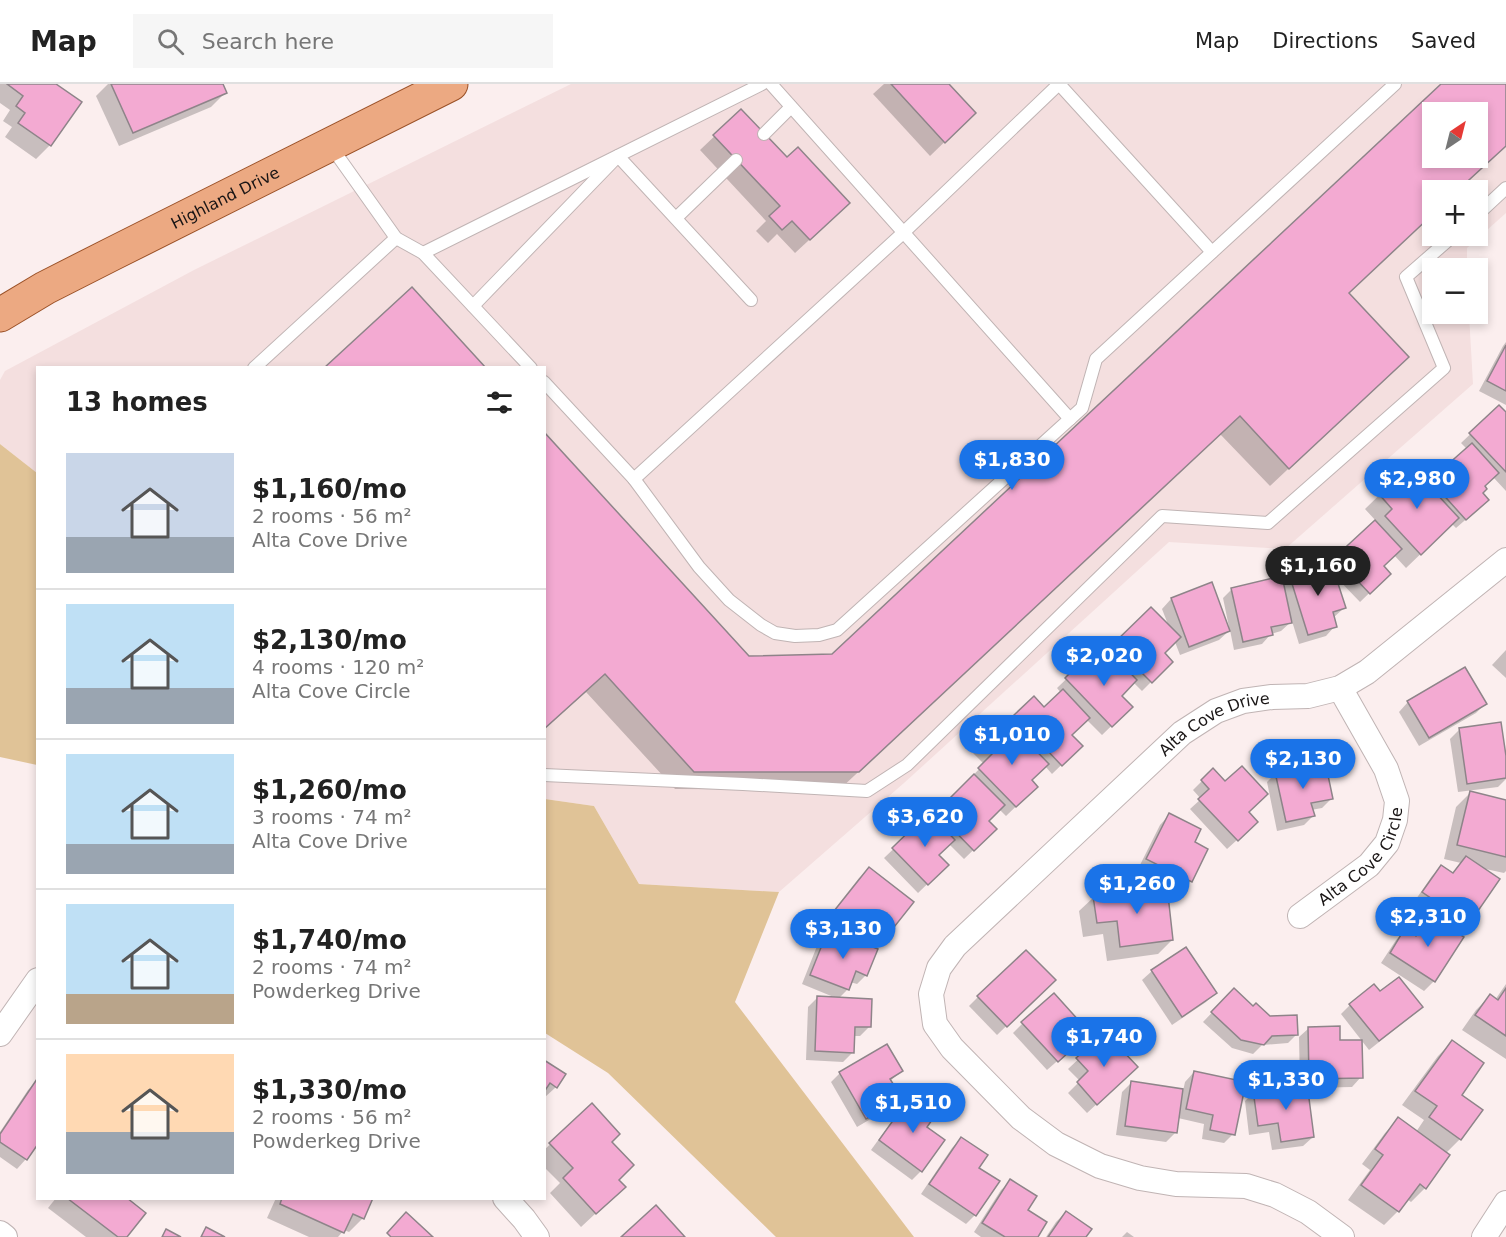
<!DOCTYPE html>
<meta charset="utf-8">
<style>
body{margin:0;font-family:"DejaVu Sans",sans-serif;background:#f6f6f6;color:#222;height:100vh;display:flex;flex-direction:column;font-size:22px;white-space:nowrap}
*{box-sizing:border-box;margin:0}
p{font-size:20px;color:#767676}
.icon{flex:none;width:33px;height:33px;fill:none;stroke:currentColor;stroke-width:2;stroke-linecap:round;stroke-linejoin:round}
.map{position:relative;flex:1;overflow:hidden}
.side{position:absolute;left:36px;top:282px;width:510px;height:834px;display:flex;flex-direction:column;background:#fff;border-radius:0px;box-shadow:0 3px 9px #0003}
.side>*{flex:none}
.needle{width:39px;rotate:35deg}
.buttons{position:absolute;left:1422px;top:18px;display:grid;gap:12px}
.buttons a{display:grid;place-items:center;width:66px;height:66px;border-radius:0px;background:#fff;box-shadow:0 3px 9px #0003;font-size:30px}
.price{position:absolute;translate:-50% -51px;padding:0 14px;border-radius:21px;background:#1a73e8;color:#fff;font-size:20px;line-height:39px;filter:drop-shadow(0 2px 3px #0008)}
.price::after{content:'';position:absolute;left:50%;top:36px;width:18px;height:14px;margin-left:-9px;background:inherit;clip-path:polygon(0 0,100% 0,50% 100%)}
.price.on{background:#222;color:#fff}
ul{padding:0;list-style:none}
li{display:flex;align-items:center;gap:18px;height:150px;padding:0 30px}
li+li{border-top:2px solid #e0e0e0}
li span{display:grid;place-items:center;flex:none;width:168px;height:120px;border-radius:0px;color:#555}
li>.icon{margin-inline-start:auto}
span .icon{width:72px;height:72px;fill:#fffc;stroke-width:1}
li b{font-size:26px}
h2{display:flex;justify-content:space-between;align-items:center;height:72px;padding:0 30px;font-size:26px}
header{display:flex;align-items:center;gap:36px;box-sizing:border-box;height:84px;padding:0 30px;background:#fff;border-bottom:2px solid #e0e0e0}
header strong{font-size:28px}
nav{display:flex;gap:33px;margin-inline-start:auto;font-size:21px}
.search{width:420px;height:54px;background:#f6f6f6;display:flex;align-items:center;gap:15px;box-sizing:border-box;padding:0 21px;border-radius:0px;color:#767676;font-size:22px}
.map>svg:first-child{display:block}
</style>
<header>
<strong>Map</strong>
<div class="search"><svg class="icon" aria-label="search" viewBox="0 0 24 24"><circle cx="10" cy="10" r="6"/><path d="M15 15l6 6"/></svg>Search here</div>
<nav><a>Map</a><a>Directions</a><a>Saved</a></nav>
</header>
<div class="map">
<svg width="1506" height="1153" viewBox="0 0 1506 1153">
<rect width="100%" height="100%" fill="#fbeeee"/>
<path fill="#f4dfdf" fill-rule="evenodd" d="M571 0H1506V129L1467 164V184H1432V230H1469L1473 300 1285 465 1169 458 904 699 779 808 639 800 594 722 545 715 544 284H38L37 389 0 360V296L5 287 194 186ZM1432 28H1478V74H1432ZM1432 106H1478V152H1432Z"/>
<g fill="#e0c397">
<path d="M0 360 37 389V681L0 673Z"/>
<path d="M545 715 594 722 639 800 779 808 735 918 914 1153H776L608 989 545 949Z"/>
</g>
<g fill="#0003" fill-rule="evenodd">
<path d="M0 0H54L50 61 36 75 5 53 12 43 3 37 10 26 0 19Z"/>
<path d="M108 0H222L225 9 211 23 119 62 96 12Z"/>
<path d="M884 0H947L960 43 930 72 873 10Z"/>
<path d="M1443 0H1506V61L1458 106H1432V130L1348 209 1388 291 1270 402 1220 350 839 706 675 705 586 608 544 645V350L749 574 832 572ZM1432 28H1478V74H1432Z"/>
<path d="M741 27 834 133 795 169 777 150 768 159 756 147 766 137 700 66Z"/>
<path d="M1506 258V321L1479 307 1503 262Z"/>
<path d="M1499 323 1506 331V407L1493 393 1483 403 1478 425 1456 444 1452 440 1406 484 1394 471 1382 482 1389 490 1360 518 1333 490 1344 524 1333 534 1335 542 1326 552 1299 560 1292 537 1281 547 1271 550 1262 560 1234 566 1230 546 1219 556 1180 571 1175 558 1163 570 1171 578 1142 607 1133 598 1120 612 1131 623 1102 651 1087 636 1070 651 1081 662 1052 690 1045 682 1030 696 1036 703 1006 732 999 725 987 737 995 745 964 775 949 760 937 771 947 781 918 809 884 774 929 731 932 734 984 680 973 669 982 660H1006L1015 651 1006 642 1034 614 1044 625 1061 609 1057 604 1084 578 1093 586 1107 572 1105 571 1151 525 1169 543 1162 525 1171 515 1211 500 1227 544 1229 543 1223 514 1232 505 1282 499 1290 492 1331 479 1376 437 1365 425 1409 382 1427 402 1467 365 1461 359Z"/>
<path d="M1506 566V594L1492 581Z"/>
<path d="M1408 618 1485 620 1476 629 1419 662 1399 628Z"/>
<path d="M1459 646 1506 683V695L1498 703 1458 708 1450 655Z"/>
<path d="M1213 686 1247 728V747L1227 765 1190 725 1201 715 1193 706Z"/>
<path d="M1276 689 1332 714 1322 724 1311 726 1313 732 1304 741 1277 747 1267 698Z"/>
<path d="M1470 709 1506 718V787L1504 789 1481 784 1468 839 1459 848 1414 818 1432 792 1441 783 1452 790 1461 779 1444 775 1456 723Z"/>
<path d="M1169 731 1193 759 1191 797 1181 807 1138 785 1160 741Z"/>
<path d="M869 785 890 846 881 855 871 847 860 860 866 891 857 900 850 898 847 906 838 915 869 943 860 952H853V968L843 978 806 976 808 923 817 914H836L802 900 819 857 828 847 850 855 826 836 859 794Z"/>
<path d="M1094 813 1172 856 1158 870 1107 877 1103 850 1083 853 1079 827Z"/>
<path d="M1430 833 1462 854 1434 897 1424 907 1381 879 1396 856 1406 846 1414 852 1420 842Z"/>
<path d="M1185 865 1215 909 1206 918 1172 941 1142 896 1152 887Z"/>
<path d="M1054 896 997 951 969 922 978 913Z"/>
<path d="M1506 900V975L1462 946 1476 926 1490 912 1495 916Z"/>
<path d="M1380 910 1421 923 1412 932 1369 966 1341 930 1350 921Z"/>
<path d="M1225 915 1253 924 1297 950 1288 959 1262 961 1253 970 1232 964 1203 938Z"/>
<path d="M1023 939 1079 958 1047 986 1013 949Z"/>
<path d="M1309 944 1339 958 1361 993 1352 1003 1306 1004 1313 1053 1303 1062 1272 1066 1269 1048 1249 1051 1245 1017 1254 1008 1300 1002 1299 953Z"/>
<path d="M1105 950 1127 992 1087 1029 1068 1009 1080 997 1068 985Z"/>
<path d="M1452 958 1459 1012 1460 1055 1446 1069 1425 1104 1411 1118 1407 1115 1398 1127 1384 1141 1348 1116 1370 1086 1362 1080 1385 1049 1399 1035 1416 1048 1424 1036 1402 1021 1438 972Z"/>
<path d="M544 977 556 1003 544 1014Z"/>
<path d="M902 987 890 997 900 1014 891 1023 857 1043 831 998 840 989Z"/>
<path d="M1194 988 1233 1050 1224 1059 1202 1055 1204 1040 1178 1034 1176 1048 1166 1058 1116 1051 1122 1008 1131 999 1183 1007 1185 998Z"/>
<path d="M37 997 38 1058 26 1075 17 1085 0 1073V1048L28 1006Z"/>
<path d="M912 1012 925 1043 921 1087 912 1096 871 1066 903 1022Z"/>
<path d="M592 1022 611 1058 617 1096 610 1116 581 1143 550 1109 560 1099 544 1083V1066Z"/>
<path d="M961 1055 977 1084 975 1131 966 1140 921 1110 952 1064Z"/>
<path d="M1011 1097 1026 1127 1036 1153H981L974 1148 1001 1106Z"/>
<path d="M56 1114H124L125 1153H86L48 1124Z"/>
<path d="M276 1114H372L363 1134 349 1148 344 1146 338 1153H309L267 1134Z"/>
<path d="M1066 1128 1085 1153H1046L1056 1138Z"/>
<path d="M1127 1148 1134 1153H1122Z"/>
</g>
<g fill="#f3aad2" stroke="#8e8489" stroke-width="1.5" fill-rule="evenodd">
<path d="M7 0H56L82 18 51 62 18 39 25 29 16 22 23 12Z"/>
<path d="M111 0H223L227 9 133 49Z"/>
<path d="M891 0H949L976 29 945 59Z"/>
<path d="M1441 0H1506V62L1458 106H1432V131L1349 209 1409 273 1289 385 1240 332 859 688H694L605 590 544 645V348L749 572 832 570ZM1432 28H1478V74H1432Z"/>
<path d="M741 25 787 73 798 63 850 119 810 156 792 137 782 146 769 132 780 122 713 51Z"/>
<path d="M412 203 486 284H324Z"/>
<path d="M1506 261V307L1487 297Z"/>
<path d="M1499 321 1506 328V388L1469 349Z"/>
<path d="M1472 359 1499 389 1485 402 1487 405 1483 409 1489 416 1466 436 1430 396Z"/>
<path d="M1409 380 1459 434 1421 471 1385 432 1392 425 1378 409Z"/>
<path d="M1375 436 1402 465 1384 482 1391 490 1370 510 1335 473Z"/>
<path d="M1331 478 1346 524 1333 528 1337 543 1308 551 1289 490Z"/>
<path d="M1282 492 1292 539 1271 543 1273 551 1243 558 1231 504Z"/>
<path d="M1212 498 1230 547 1189 563 1171 514Z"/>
<path d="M1151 523 1181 553 1165 569 1173 578 1152 599 1113 560Z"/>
<path d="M1110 568 1137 596 1122 612 1133 623 1112 643 1065 594 1084 575 1093 584Z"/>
<path d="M1465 583 1487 620 1429 654 1407 617Z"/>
<path d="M1063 605 1090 634 1072 651 1083 662 1062 682 1014 631 1034 612 1044 623Z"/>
<path d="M1501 638 1506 672V694L1467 700 1459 644Z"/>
<path d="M995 647 1006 658 1017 647 1049 680 1032 696 1038 703 1016 723 978 684 992 670 981 659Z"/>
<path d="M1325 677 1333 715 1311 719 1315 732 1286 738 1275 688Z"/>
<path d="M1242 682 1268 710 1249 728 1258 738 1238 757 1198 715 1209 705 1201 696 1213 684 1225 697Z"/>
<path d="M974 690 1005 721 989 737 997 745 974 767 936 728Z"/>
<path d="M1470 707 1506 716V773L1457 761Z"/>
<path d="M929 728 955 756 939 771 949 781 928 801 892 764Z"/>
<path d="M1169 729 1201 745 1195 758 1208 765 1192 798 1146 775Z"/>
<path d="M1466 772 1500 795 1469 840 1422 808 1441 781 1453 789Z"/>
<path d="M869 783 914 818 891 847 880 838 869 853 834 827Z"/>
<path d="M1167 802 1173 856 1120 863 1117 837 1097 839 1093 812Z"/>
<path d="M1430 831 1464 853 1435 898 1390 869 1405 844 1416 852Z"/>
<path d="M828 846 878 865 867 892 856 887 849 906 810 891Z"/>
<path d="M1186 863 1217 909 1182 933 1151 886Z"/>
<path d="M1026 866 1056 896 1007 943 977 912Z"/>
<path d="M1399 893 1423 923 1379 957 1349 920 1374 900 1380 907Z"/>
<path d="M1234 904 1253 922 1256 919 1270 932 1297 931 1298 951 1272 952 1264 961 1241 956 1211 928Z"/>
<path d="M1506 904V952L1475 931 1490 910 1498 916Z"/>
<path d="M1054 909 1090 949 1058 978 1021 938Z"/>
<path d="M817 912 872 915 871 943H855L854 969 815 967Z"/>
<path d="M1340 942V956H1362L1363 994 1309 995 1308 943Z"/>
<path d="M1105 948 1138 983 1097 1021 1077 998 1088 987 1076 974Z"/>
<path d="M1452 956 1484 979 1462 1011 1483 1026 1461 1056 1429 1033 1437 1022 1415 1007Z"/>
<path d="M887 960 903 987 890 995 902 1014 866 1035 839 988Z"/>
<path d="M544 976 566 990 557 1004 550 999 544 1008Z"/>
<path d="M1194 987 1246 998 1235 1051 1210 1046 1213 1031 1186 1025Z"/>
<path d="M37 995 38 1060 27 1076 0 1058V1050Z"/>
<path d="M1131 997 1183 1005 1177 1049 1125 1042Z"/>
<path d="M1307 999 1314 1053 1281 1058 1278 1039 1258 1042 1253 1006Z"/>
<path d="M912 1010 937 1029 927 1043 945 1056 922 1088 879 1056Z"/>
<path d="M592 1019 620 1050 612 1058 634 1081 619 1096 626 1103 596 1130 563 1094 573 1084 549 1059Z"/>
<path d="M1398 1033 1450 1071 1426 1105 1420 1100 1399 1128 1361 1101 1383 1071 1375 1065Z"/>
<path d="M961 1053 988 1071 979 1084 1000 1097 976 1132 929 1100Z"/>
<path d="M1010 1095 1037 1112 1028 1126 1047 1138 1038 1153H1005L982 1139Z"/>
<path d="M67 1114H127L146 1129 127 1153H118Z"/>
<path d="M282 1114H373L364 1135 353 1130 344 1149 280 1120Z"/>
<path d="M656 1121 685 1153H621Z"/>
<path d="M1066 1127 1092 1145 1086 1153H1048Z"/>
<path d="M406 1128 433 1153H391L387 1149Z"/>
<path d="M206 1143 225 1153H201Z"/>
<path d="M166 1145 181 1153H162Z"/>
</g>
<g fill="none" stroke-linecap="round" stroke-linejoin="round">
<defs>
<g id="service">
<path d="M771 0 1070 335"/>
<path d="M1059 0 1212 168"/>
<path d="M764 50 791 23"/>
<path d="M330 61 396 154 423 169 531 284"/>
<path d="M1478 130 1506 104"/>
<path d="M676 134 736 76"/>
<path d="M423 169 762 0"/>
<path d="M473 222 618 72 751 216"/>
<path d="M254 284 396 154"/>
<path d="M544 298 634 395 903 149 1059 0"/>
<path d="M634 395 699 483 729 516 761 541 775 549 795 552 819 551 837 546 1082 324 1096 275 1395 0"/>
<path d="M544 691 743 700 867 707 907 681 1162 432 1268 439 1444 284 1406 193 1453 152"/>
</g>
<g id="minor">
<path id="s1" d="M1300 832 1369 781 1387 759 1395 736 1397 717 1386 685 1340 604"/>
<path d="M0 950 38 896"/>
<path d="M505 1114 524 1135 537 1153"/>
<path d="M0 1149 5 1153"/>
<path id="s2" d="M1342 1153 1308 1128 1275 1111 1246 1102 1176 1100 1140 1094 1100 1082 1056 1060 1021 1034 952 964 935 940 931 910 939 884 955 862 1182 649 1216 627 1243 617 1272 613 1308 612 1340 604 1367 588 1506 476"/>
<path d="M1484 1153 1506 1119"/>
</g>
<g id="primary">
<path id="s3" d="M0 231 45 204 112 170 451 0"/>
</g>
</defs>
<use href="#service" stroke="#c0b4b4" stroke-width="14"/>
<use href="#minor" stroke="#c0b4b4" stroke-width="26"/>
<use href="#primary" stroke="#9a5026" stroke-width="35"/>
<use href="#service" stroke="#fff" stroke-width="12"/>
<use href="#minor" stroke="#fff" stroke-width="24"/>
<use href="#primary" stroke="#eca982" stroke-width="33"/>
</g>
<g text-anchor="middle" stroke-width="6" stroke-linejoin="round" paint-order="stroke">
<g font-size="16" fill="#191515" stroke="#fbeeee">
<text dy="6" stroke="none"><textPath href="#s3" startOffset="254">Highland Drive</textPath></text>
<text dy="6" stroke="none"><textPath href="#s2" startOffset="908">Alta Cove Drive</textPath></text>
<text dy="6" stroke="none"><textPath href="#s1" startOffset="88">Alta Cove Circle</textPath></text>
</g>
</g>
</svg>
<div class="buttons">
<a><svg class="needle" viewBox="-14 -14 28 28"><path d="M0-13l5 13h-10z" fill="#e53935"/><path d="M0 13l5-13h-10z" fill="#767676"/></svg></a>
<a>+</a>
<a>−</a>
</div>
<b class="price" style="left:1012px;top:407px">$1,830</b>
<b class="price" style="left:1417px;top:426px">$2,980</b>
<b class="price on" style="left:1318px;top:513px">$1,160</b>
<b class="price" style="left:1104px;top:603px">$2,020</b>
<b class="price" style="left:1012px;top:682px">$1,010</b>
<b class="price" style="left:1303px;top:706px">$2,130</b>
<b class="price" style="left:925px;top:764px">$3,620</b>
<b class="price" style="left:1137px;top:831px">$1,260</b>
<b class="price" style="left:1428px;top:864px">$2,310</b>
<b class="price" style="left:843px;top:876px">$3,130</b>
<b class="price" style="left:1104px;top:984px">$1,740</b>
<b class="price" style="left:1286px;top:1027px">$1,330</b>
<b class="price" style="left:913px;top:1050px">$1,510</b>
<section class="side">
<h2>13 homes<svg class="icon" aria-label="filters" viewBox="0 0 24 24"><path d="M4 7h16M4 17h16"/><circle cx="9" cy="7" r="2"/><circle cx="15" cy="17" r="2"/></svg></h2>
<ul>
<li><span style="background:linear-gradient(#c9d6e8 70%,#9aa5b1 0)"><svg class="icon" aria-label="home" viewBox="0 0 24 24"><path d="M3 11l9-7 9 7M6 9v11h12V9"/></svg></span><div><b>$1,160/mo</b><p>2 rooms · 56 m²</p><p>Alta Cove Drive</p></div></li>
<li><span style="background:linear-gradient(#bfe0f5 70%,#9aa5b1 0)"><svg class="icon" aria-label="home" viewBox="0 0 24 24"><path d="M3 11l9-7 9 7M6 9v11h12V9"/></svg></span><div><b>$2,130/mo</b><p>4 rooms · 120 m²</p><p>Alta Cove Circle</p></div></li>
<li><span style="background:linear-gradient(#bfe0f5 75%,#9aa5b1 0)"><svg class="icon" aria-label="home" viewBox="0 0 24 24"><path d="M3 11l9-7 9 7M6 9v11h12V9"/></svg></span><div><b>$1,260/mo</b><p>3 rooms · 74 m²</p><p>Alta Cove Drive</p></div></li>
<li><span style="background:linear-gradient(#bfe0f5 75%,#b9a48a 0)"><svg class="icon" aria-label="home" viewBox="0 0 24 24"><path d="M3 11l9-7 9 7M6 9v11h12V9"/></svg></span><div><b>$1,740/mo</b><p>2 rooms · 74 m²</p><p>Powderkeg Drive</p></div></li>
<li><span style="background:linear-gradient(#ffd9b3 65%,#9aa5b1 0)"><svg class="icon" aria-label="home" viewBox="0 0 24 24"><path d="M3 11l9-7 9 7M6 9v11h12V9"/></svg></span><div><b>$1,330/mo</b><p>2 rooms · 56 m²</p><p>Powderkeg Drive</p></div></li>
</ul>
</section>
</div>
